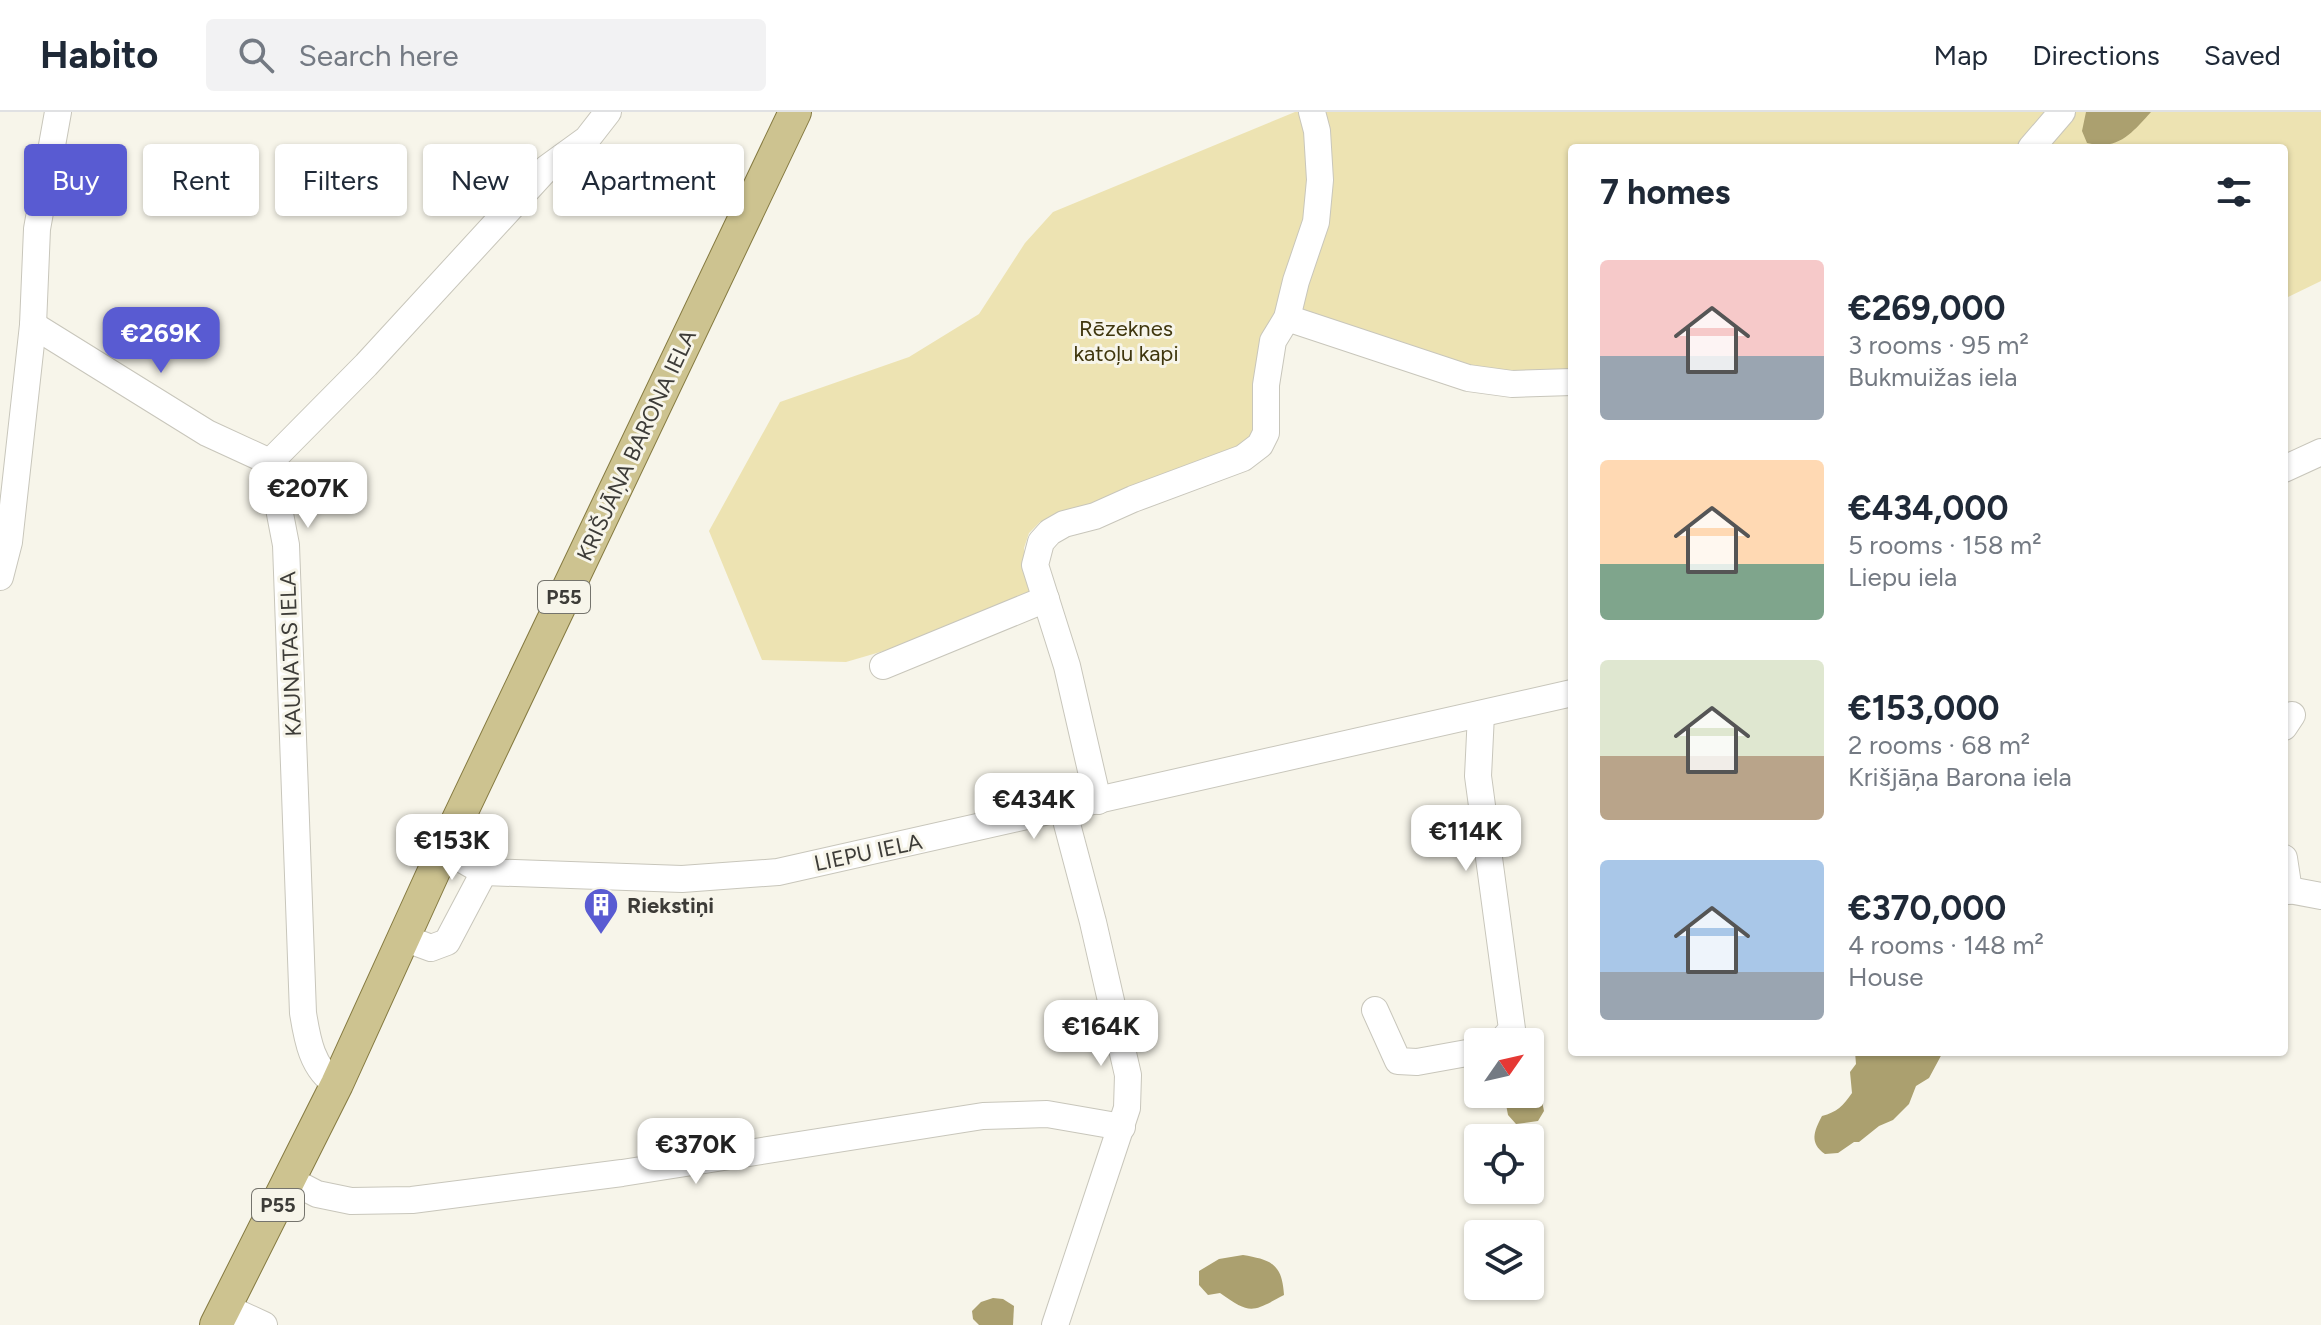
<!DOCTYPE html>
<meta charset="utf-8">
<style>
body{margin:0;font-family:Figtree,sans-serif;background:#f2f2f3;color:#1f2937;height:100vh;display:flex;flex-direction:column;font-size:30px;white-space:nowrap}
*{box-sizing:border-box;margin:0}
p{font-size:26px;color:#747a83}
.icon{flex:none;width:44px;height:44px;fill:none;stroke:currentColor;stroke-width:2;stroke-linecap:round;stroke-linejoin:round}
.map{position:relative;flex:1;overflow:hidden}
.details{position:absolute;left:1568px;top:32px;width:720px;height:912px;display:flex;flex-direction:column;background:#fff;border-radius:8px;box-shadow:0 2px 6px #0004}
.details>*{flex:none}
.banner{position:absolute;left:24px;top:32px;width:760px;height:72px;display:flex;gap:16px}
.needle{width:52px;rotate:56deg}
.tools{position:absolute;left:1464px;top:916px;display:grid;gap:16px}
.tools a{display:grid;place-items:center;width:80px;height:80px;border-radius:8px;background:#fff;box-shadow:0 2px 6px #0004;font-size:40px}
.price{position:absolute;translate:-50% -68px;padding:0 18px;border-radius:16px;background:#fff;color:#222;font-size:26px;line-height:52px;filter:drop-shadow(0 2px 4px #0008)}
.price::after{content:'';position:absolute;left:50%;top:48px;width:24px;height:18px;margin-left:-12px;background:inherit;clip-path:polygon(0 0,100% 0,50% 100%)}
.price.on{background:#595bd2;color:#fff}
ul{padding:0;list-style:none}
li{display:flex;align-items:center;gap:24px;height:200px;padding:0 32px}
li span{display:grid;place-items:center;flex:none;width:224px;height:160px;border-radius:8px;color:#555}
li>.icon{margin-inline-start:auto}
span .icon{width:96px;height:96px;fill:#fffc;stroke-width:1}
li b{font-size:34px}
h2{display:flex;justify-content:space-between;align-items:center;height:96px;padding:0 32px;font-size:34px}
.chip{padding:0 28px;border-radius:8px;background:#fff;box-shadow:0 2px 6px #0004;font-size:28px;line-height:72px}
.chip.on{background:#595bd2;color:#fff}
header{display:flex;align-items:center;gap:48px;box-sizing:border-box;height:112px;padding:0 40px;background:#fff;border-bottom:2px solid #e0e1e3}
header strong{font-size:38px}
nav{display:flex;gap:44px;margin-inline-start:auto;font-size:28px}
.search{width:560px;height:72px;background:#f2f2f3;display:flex;align-items:center;gap:20px;box-sizing:border-box;padding:0 28px;border-radius:8px;color:#747a83;font-size:30px}
.map>svg:first-child{display:block}
</style>
<header>
<strong>Habito</strong>
<div class="search"><svg class="icon" aria-label="search" viewBox="0 0 24 24"><circle cx="10" cy="10" r="6"/><path d="M15 15l6 6"/></svg>Search here</div>
<nav><a>Map</a><a>Directions</a><a>Saved</a></nav>
</header>
<div class="map">
<svg width="2321" height="1213" viewBox="0 0 2321 1213">
<rect width="100%" height="100%" fill="#f7f5ea"/>
<g fill="#ede3b2">
<path d="M1295 0H2055L2020 36H1572V259L1478 263 1269 216 1262 245 1251 329 1184 354 1107 389 1040 410 1029 421 1024 436 1025 455 1034 480 911 531 846 550 762 548 709 419 780 290 909 245 979 202 1025 131 1053 100Z"/>
<path d="M2076 0H2321V169L2284 187V36H2043Z"/>
</g>
<g fill="#aba06f">
<path d="M2086 0H2151C2132 21 2118 39 2087 31L2082 19Z"/>
<path d="M1855 940H1943L1929 966 1916 974 1909 992 1893 1008 1879 1014 1859 1030H1854L1838 1041 1825 1042C1809 1031 1814 1019 1822 1004 1837 1000 1843 994 1852 981L1850 960 1856 952Z"/>
<path d="M1530 950H1534L1544 999 1538 1009 1516 1012 1508 1003 1504 982H1530Z"/>
<path d="M1243 1143C1272 1148 1282 1152 1284 1183 1252 1200 1251 1203 1220 1181L1208 1183 1199 1173V1159L1219 1147Z"/>
<path d="M993 1186 1003 1187 1014 1194 1013 1213H979L973 1207 972 1199 981 1190Z"/>
</g>
<g fill="none" stroke-linecap="round" stroke-linejoin="round">
<defs>
<g id="minor">
<path d="M2031 36 2062 0"/>
<path d="M1287 206 1468 266 1512 272 1572 270"/>
<path d="M33 213 207 321 270 350"/>
<path d="M2284 357 2321 340"/>
<path d="M0 465 9 430 33 213 37 117 58 0"/>
<path d="M883 554 1046 487"/>
<path d="M1481 602 1478 664 1512 917 1501 930"/>
<path d="M2284 615 2292 603"/>
<path d="M1098 689 1067 554 1035 453 1041 430 1050 420 1064 412 1095 404 1133 387 1243 346 1260 333 1266 321V273L1273 229 1287 206 1296 169 1316 110 1320 68 1317 19 1312 0"/>
<path d="M444 737 484 760 682 767 778 760 1572 581"/>
<path d="M2284 746 2289 779"/>
<path d="M2284 777 2321 784"/>
<path d="M404 826 431 836 447 830 484 760"/>
<path d="M1375 898 1398 949 1417 950 1478 939"/>
<path d="M337 972C312 958 307 926 303 901L286 433 270 350 366 253 547 56 587 27 608 0"/>
<path d="M290 1068 317 1082 351 1089 412 1088 622 1061 983 1004 1047 1002 1122 1015"/>
<path d="M227 1196 264 1213"/>
<path d="M1055 1213 1127 996 1128 963 1093 810 1063 697"/>
</g>
<path id="major" d="M216 1213 337 972 444 737 795 0"/>
</defs>
<use href="#minor" stroke="#c8c6bb" stroke-width="28"/>
<use href="#major" stroke="#857a41" stroke-width="34"/>
<use href="#minor" stroke="#fff" stroke-width="26"/>
<use href="#major" stroke="#cdc390" stroke-width="32"/>
</g>
<defs>
<symbol id="building-pin" viewBox="-11 -11 22 30"><path d="M0 17L-7.5 6A9.5 9.5 0 1 1 7.5 6Z" fill="#595bd2" stroke="#f7f5ea"/><path d="M-4-6H4V6H1V3H-1V6H-4ZM-2.5-4.3h1.7v1.8h-1.7ZM.8-4.3h1.7v1.8H.8ZM-2.5-1h1.7V.8h-1.7ZM.8-1h1.7V.8H.8Z" fill="#fff"/></symbol>
</defs>
<g fill-rule="evenodd">
<use href="#building-pin" x="581" y="773" width="40" height="54"/>
</g>
<g text-anchor="middle" stroke-width="6" stroke-linejoin="round" paint-order="stroke">
<g fill="#f7f5ea" stroke="#75746d" stroke-width="2">
<rect x="538" y="469" width="52" height="32" rx="6"/>
<rect x="252" y="1077" width="52" height="32" rx="6"/>
</g>
<g font-size="20" font-weight="bold" fill="#3d3c38">
<text x="564" y="492">P55</text>
<text x="278" y="1100">P55</text>
</g>
<g font-size="22" fill="#3f360d" stroke="#f7f5ea">
<text x="1126" y="224">Rēzeknes<tspan x="1126" dy="25">katoļu kapi</tspan></text>
</g>
<g font-size="22" fill="#3d3c38" stroke="#f7f5ea">
<text transform="translate(636 333) rotate(-65)" y="8">KRIŠJĀŅA BARONA IELA</text>
<text transform="translate(290 542) rotate(-92)" y="8">KAUNATAS IELA</text>
<text transform="translate(868 740) rotate(-12)" y="8">LIEPU IELA</text>
</g>
<g font-size="22" font-weight="bold" fill="#3d3c38" stroke="#f7f5ea" text-anchor="start">
<text x="627" y="801">Riekstiņi</text>
</g>
</g>
</svg>
<div class="tools">
<a><svg class="needle" viewBox="-14 -14 28 28"><path d="M0-13l5 13h-10z" fill="#e53935"/><path d="M0 13l5-13h-10z" fill="#747a83"/></svg></a>
<a><svg class="icon" aria-label="locate" viewBox="0 0 24 24"><circle cx="12" cy="12" r="6"/><path d="M12 2v4M12 18v4M2 12h4M18 12h4"/></svg></a>
<a><svg class="icon" aria-label="layers" viewBox="0 0 24 24"><path d="M12 4l9 5-9 5-9-5zM3 14l9 5 9-5"/></svg></a>
</div>
<b class="price on" style="left:161px;top:263px">€269K</b>
<b class="price" style="left:308px;top:418px">€207K</b>
<b class="price" style="left:1034px;top:729px">€434K</b>
<b class="price" style="left:1466px;top:761px">€114K</b>
<b class="price" style="left:452px;top:770px">€153K</b>
<b class="price" style="left:1101px;top:956px">€164K</b>
<b class="price" style="left:696px;top:1074px">€370K</b>
<div class="banner">
<a class="chip on">Buy</a>
<a class="chip">Rent</a>
<a class="chip">Filters</a>
<a class="chip">New</a>
<a class="chip">Apartment</a>
</div>
<section class="details">
<h2>7 homes<svg class="icon" aria-label="filters" viewBox="0 0 24 24"><path d="M4 7h16M4 17h16"/><circle cx="9" cy="7" r="2"/><circle cx="15" cy="17" r="2"/></svg></h2>
<ul>
<li><span style="background:linear-gradient(#f6c9c9 60%,#9aa5b1 0)"><svg class="icon" aria-label="home" viewBox="0 0 24 24"><path d="M3 11l9-7 9 7M6 9v11h12V9"/></svg></span><div><b>€269,000</b><p>3 rooms · 95 m²</p><p>Bukmuižas iela</p></div></li>
<li><span style="background:linear-gradient(#ffd9b3 65%,#7fa58c 0)"><svg class="icon" aria-label="home" viewBox="0 0 24 24"><path d="M3 11l9-7 9 7M6 9v11h12V9"/></svg></span><div><b>€434,000</b><p>5 rooms · 158 m²</p><p>Liepu iela</p></div></li>
<li><span style="background:linear-gradient(#dfe7d0 60%,#b9a48a 0)"><svg class="icon" aria-label="home" viewBox="0 0 24 24"><path d="M3 11l9-7 9 7M6 9v11h12V9"/></svg></span><div><b>€153,000</b><p>2 rooms · 68 m²</p><p>Krišjāņa Barona iela</p></div></li>
<li><span style="background:linear-gradient(#a9c7e8 70%,#9aa5b1 0)"><svg class="icon" aria-label="home" viewBox="0 0 24 24"><path d="M3 11l9-7 9 7M6 9v11h12V9"/></svg></span><div><b>€370,000</b><p>4 rooms · 148 m²</p><p>House</p></div></li>
</ul>
</section>
</div>
